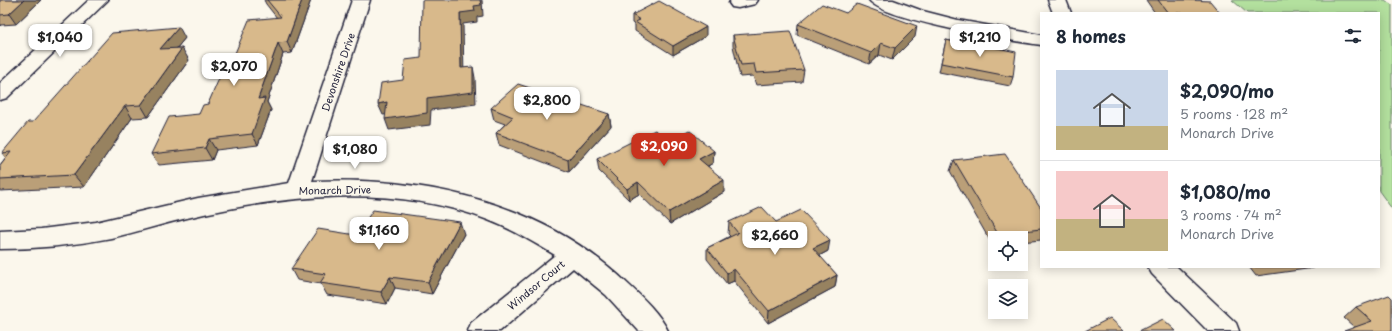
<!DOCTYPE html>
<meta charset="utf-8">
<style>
body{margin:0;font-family:"Playpen Sans",sans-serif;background:#f2f2f3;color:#1f2937;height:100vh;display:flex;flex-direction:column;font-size:15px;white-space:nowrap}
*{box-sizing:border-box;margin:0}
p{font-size:13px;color:#747a83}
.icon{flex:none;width:22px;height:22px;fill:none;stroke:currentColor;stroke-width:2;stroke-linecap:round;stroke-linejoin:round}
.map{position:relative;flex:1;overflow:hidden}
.side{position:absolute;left:1040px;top:12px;width:340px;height:256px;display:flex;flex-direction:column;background:#fff;border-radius:0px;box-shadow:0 2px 10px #0003}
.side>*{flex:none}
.tools{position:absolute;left:988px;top:231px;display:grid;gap:8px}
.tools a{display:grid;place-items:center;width:40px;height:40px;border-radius:0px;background:#fff;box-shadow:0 2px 10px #0003;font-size:20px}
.price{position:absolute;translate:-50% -34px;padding:0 9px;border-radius:8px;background:#fff;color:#222;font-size:13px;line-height:26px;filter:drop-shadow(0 1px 2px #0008)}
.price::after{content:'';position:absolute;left:50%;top:24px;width:12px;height:9px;margin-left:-6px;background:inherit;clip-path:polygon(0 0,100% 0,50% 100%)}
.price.on{background:#c8321e;color:#fff}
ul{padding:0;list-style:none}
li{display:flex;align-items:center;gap:12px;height:100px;padding:0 16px}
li+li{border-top:1px solid #e0e1e3}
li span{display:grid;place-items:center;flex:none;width:112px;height:80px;border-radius:0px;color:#555}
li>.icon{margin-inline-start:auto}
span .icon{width:48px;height:48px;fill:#fffc;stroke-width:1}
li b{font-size:17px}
h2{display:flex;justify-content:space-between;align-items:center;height:48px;padding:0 16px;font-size:17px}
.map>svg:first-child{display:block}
</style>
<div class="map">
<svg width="1392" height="331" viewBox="0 0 1392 331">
<rect width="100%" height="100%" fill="#fbf7ec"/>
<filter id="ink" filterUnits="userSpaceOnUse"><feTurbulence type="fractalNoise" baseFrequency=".025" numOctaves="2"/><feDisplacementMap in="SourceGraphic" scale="8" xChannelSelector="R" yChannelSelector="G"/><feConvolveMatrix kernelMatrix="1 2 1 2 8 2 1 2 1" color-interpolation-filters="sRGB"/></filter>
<g filter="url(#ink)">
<path fill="#b3e09e" stroke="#6a816c" d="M1232 0H1385L1392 5V209L1379 191V13H1247Z"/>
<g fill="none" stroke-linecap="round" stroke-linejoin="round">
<defs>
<g id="street">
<path d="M352 0H370L312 181C426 176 545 203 629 285 643 298 660 314 668 331H639L606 295 573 268 500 331H468L471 323 555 255C533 242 512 229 488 220 392 183 285 195 187 218 162 224 137 232 111 238 75 245 37 249 0 249V231L41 229 96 222 198 198 289 183Z"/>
<path d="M731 0H758L755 4 738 8 732 7 729 3Z"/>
<path d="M869 0H893L923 11 958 20 1041 35V45C1012 41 883 20 869 0Z"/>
<path d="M1048 0H1066L1071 13H1053Z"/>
<path d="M1148 267H1177L1236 323 1239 331H1208L1152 274Z"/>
</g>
<path id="secondary" d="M89 0H108L7 98 0 100V83Z"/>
</defs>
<use href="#street" stroke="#22223b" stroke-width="3"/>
<use href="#secondary" stroke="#22223b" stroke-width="3"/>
<use href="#street" fill="#fbf7ec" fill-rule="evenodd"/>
<use href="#secondary" fill="#fbf7ec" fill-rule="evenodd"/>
</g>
<g fill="#ba9f78" stroke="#22223b">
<path d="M0 0H41L16 24 1 25 0 26Z"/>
<path d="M264 0H311L292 53 283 54 267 102 271 110 258 145 216 150 212 160 159 165 151 154 199 114 208 104 233 58 277 18 266 4Z"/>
<path d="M1146 0H1189L1220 13H1155Z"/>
<path d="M846 13 915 37 892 60 879 55 869 64 797 35 798 24Z"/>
<path d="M632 15 706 36 673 55 635 31V25L632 23Z"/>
<path d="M733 35 804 70 802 82 756 85 753 76 740 77 733 46Z"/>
<path d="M185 38 176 49 189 60 148 117 132 118 84 187 0 191V166L6 158 2 153Z"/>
<path d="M946 40 974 46V43L1013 77 1010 86 939 72Z"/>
<path d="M491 108 609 114 611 126 569 172 499 145 496 133 505 124 494 120Z"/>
<path d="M668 142 714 151 713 163 708 166 724 192 670 224 639 194 629 200 599 171 597 159Z"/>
<path d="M954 160 1041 208V240L1021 242V238H995V246H993L950 171Z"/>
<path d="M729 222H776L828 251 819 256 837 275 835 287 768 323 734 281 727 284 707 259V248L730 236 728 234Z"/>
<path d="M464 234 432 294 395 288 387 304 327 295 321 284 297 280 291 269 356 235Z"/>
<path d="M1249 267H1315L1314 268 1256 276Z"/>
<path d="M1356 307 1392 331 1354 327 1344 318Z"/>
</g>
<g fill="#978261" stroke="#22223b">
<path d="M24 0H41L16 24 9 14Z"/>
<path d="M302 0H311L292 53 287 42Z"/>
<path d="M480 0H482L483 16 477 17V22L463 24 464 80 461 68 460 13 474 6Z"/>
<path d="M917 26 915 37 892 60 895 48Z"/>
<path d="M179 27 185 38 167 60 160 49Z"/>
<path d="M706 27V36L673 55V46Z"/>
<path d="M278 43 283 54 267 102 271 110 258 145 252 134 258 99Z"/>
<path d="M881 43 879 55 869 64 871 53Z"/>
<path d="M182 48 189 60 148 117 141 105Z"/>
<path d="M473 67 475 78 476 104 431 110 430 125 389 130 385 119 427 98Z"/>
<path d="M387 102 391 114 383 115 378 104Z"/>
<path d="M125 106 132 118 84 187 74 175Z"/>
<path d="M609 114 611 126 569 172 568 160Z"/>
<path d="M209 139 216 150 212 160 205 148Z"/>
<path d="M714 151 713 163 699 171V159Z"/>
<path d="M724 180V192L670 224 669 212Z"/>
<path d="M638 182 639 194 629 200 627 189Z"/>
<path d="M460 222 464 234 432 294 428 282Z"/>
<path d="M830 240 828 251 811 260 813 248Z"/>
<path d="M734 269V281L727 284V273Z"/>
<path d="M837 275 835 287 768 323 769 311Z"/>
<path d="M390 277 395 288 387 304 381 292Z"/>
</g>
<g fill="#d8b98b" stroke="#22223b">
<path d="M0 0H24L9 14 0 15Z"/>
<path d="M267 0H302L287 42 278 43 258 99 265 98 252 134 209 139 205 148 151 154 169 117 199 114 203 105 208 104 228 58H233L249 20 281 17Z"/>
<path d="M422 0H480L481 5 474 6 475 11 460 13 461 68 473 67V92L427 98V113L385 119 387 102 378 104 381 83 403 80 405 60 421 58Z"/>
<path d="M1158 0H1189L1210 1 1220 13H1168Z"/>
<path d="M659 1 706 27 673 46 635 22 640 20 632 15Z"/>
<path d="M822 4 846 13 857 4 917 26 895 48 881 43 871 53 798 24Z"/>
<path d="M179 27 160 49 182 48 141 105 125 106 74 175 0 179V166L11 152 2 153 28 122H33L112 33Z"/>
<path d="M790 31 804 70 756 73 754 64 741 65 733 35Z"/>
<path d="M946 40 974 46V43L1016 52 1013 77 941 63Z"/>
<path d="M518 84 609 114 568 160 496 133 513 117 491 108Z"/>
<path d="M655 130 668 142 689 130 714 151 699 159 724 180 669 212 638 182 627 189 597 159Z"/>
<path d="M1005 154 1041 208V229L998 234 954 160Z"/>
<path d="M762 207 776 222 801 210 830 240 813 248 837 275 769 311 734 269 727 273 707 248 738 233 729 222Z"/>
<path d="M373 210 460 222 428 282 390 277 381 292 320 283 326 274 291 269 318 229 356 235Z"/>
<path d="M1389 295 1392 298V331H1344L1372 321 1356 307Z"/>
<path d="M1110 318 1124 331H1085Z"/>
<path d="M1163 319 1176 331H1139Z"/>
</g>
</g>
<g text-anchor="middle" stroke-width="3" stroke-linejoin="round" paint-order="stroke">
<g font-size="10" fill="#22223b" stroke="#fbf7ec">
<text transform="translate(338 72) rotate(-71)" y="4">Devonshire Drive</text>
<text transform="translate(335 190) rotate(-1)" y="4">Monarch Drive</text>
<text transform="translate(536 285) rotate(-40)" y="4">Windsor Court</text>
</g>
</g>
</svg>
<div class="tools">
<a><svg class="icon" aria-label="locate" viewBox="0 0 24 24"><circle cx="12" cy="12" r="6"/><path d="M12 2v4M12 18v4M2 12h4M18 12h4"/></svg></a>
<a><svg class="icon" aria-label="layers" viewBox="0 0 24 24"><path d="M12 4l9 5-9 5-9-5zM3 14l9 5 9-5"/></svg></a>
</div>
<b class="price" style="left:60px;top:58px">$1,040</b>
<b class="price" style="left:980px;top:58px">$1,210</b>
<b class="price" style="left:234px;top:87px">$2,070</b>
<b class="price" style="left:547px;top:121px">$2,800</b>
<b class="price on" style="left:664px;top:167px">$2,090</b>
<b class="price" style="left:355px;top:170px">$1,080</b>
<b class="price" style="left:379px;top:251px">$1,160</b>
<b class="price" style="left:775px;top:256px">$2,660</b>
<section class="side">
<h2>8 homes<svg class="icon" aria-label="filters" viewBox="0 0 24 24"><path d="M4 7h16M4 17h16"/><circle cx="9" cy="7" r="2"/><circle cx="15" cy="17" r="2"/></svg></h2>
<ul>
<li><span style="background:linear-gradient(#c9d6e8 70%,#c2b280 0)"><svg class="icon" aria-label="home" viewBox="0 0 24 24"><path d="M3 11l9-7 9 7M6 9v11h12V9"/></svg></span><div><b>$2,090/mo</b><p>5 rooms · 128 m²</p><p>Monarch Drive</p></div></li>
<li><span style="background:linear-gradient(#f6c9c9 60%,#c2b280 0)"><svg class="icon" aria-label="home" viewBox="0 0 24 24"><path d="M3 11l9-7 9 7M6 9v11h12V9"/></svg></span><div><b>$1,080/mo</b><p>3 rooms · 74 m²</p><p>Monarch Drive</p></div></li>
</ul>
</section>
</div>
